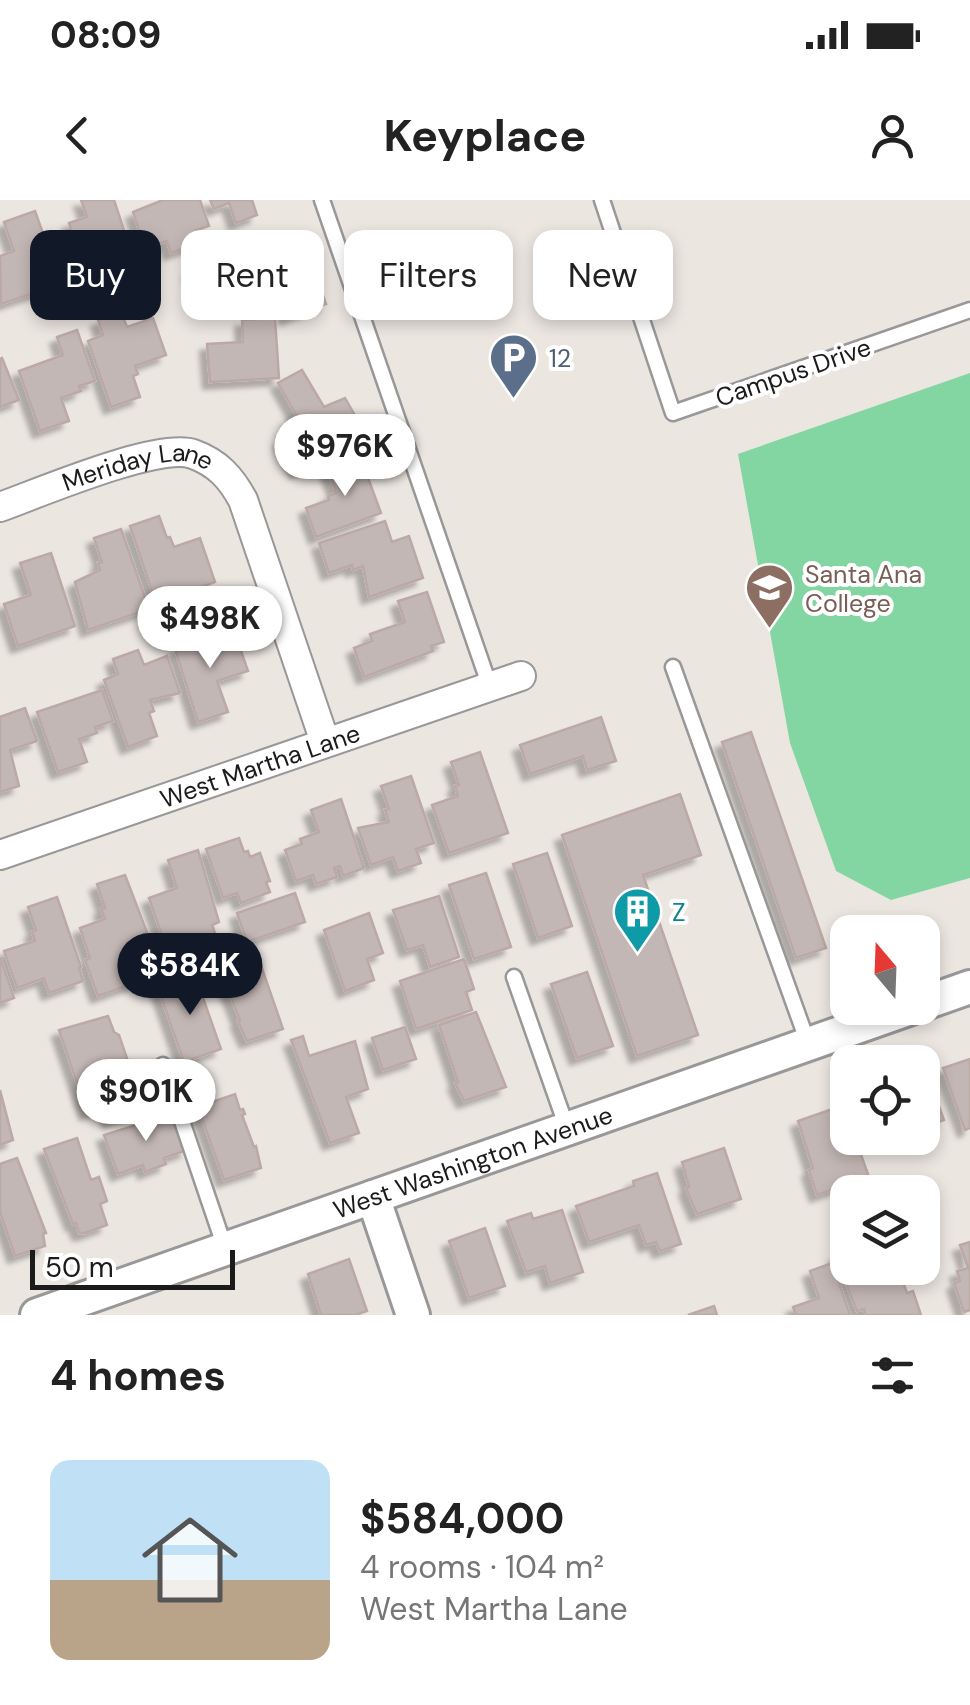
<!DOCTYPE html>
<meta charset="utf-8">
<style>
body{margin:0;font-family:"DM Sans",sans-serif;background:#f2f2f2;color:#222;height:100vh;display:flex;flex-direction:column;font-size:38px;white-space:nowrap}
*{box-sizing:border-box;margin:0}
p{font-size:32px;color:#767676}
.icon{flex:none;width:55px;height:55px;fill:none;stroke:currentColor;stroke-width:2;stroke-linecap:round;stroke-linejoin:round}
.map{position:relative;height:1115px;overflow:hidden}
.side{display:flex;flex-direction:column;background:#fff;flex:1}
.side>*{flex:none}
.banner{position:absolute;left:30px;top:30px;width:910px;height:90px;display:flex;gap:20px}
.needle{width:65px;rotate:341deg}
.controls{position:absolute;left:830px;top:715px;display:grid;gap:20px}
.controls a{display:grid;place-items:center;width:110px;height:110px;border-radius:20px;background:#fff;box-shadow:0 5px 15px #0003;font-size:50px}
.scale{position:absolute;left:30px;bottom:25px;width:205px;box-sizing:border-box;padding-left:10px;border:5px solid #1b1b1b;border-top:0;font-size:28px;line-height:35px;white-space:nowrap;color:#1b1b1b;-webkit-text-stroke:8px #fff;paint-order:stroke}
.price{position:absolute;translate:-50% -85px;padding:0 22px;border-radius:35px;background:#fff;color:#222;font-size:32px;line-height:65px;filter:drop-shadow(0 2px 5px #0008)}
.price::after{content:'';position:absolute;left:50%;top:60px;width:30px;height:22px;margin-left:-15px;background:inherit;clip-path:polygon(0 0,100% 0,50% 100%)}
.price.selected{background:#111827;color:#fff}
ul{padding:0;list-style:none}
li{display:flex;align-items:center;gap:30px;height:250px;padding:0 50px}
li span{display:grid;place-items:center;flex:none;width:280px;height:200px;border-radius:20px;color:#555}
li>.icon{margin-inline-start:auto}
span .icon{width:120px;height:120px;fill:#fffc;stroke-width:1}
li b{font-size:42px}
h2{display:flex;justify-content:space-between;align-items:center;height:120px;padding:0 50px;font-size:42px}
.tag{padding:0 35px;border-radius:20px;background:#fff;box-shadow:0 5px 15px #0003;font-size:35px;line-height:90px}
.tag.selected{background:#111827;color:#fff}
.status{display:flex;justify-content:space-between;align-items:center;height:70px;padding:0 50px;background:#fff;direction:ltr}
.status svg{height:28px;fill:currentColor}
header{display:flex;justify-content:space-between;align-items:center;height:130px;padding:0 50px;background:#fff;font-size:45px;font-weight:700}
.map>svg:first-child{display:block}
</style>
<div class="status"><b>08:09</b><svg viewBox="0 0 49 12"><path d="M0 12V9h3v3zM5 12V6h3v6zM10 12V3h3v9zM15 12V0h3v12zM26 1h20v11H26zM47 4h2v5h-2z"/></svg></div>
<header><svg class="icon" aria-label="back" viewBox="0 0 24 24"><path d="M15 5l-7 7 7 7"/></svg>Keyplace<svg class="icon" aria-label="person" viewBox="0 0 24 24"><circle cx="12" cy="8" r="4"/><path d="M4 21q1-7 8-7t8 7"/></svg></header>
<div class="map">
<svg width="970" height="1115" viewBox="0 0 970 1115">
<defs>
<filter id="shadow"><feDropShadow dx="-7" dy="7" stdDeviation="2.5" flood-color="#0004"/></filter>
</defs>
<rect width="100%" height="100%" fill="#ece6e1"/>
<path fill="#83d6a2" d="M970 173V678L891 700 836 671 790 543 738 254Z"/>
<g fill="#c3b7b5" stroke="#bca9a5" stroke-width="2.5" filter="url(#shadow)">
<path d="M81 0H114L129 45 88 59 95 80 71 89 53 35 71 29 69 23 87 17Z"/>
<path d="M200 0 209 26 196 30 200 43 171 53 167 41 145 48 133 12 163 0Z"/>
<path d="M210 0H252L257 15 236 23 229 3 214 9Z"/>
<path d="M35 11 61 84 1 104 0 56 14 51 4 22Z"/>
<path d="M243 53 253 81 200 99 190 71Z"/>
<path d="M309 56 326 104 287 118 270 69Z"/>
<path d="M121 112 127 127 153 118 166 155 135 166 138 174 133 176 140 197 111 207 88 141 103 135 98 120Z"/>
<path d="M275 118 279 178 210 182 207 144 243 142 242 120Z"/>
<path d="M77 130 95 181 79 186 81 191 61 198 69 221 40 231 19 171 63 155 57 137Z"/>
<path d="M2 158 19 200 0 207V159Z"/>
<path d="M302 170 324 207 345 198 365 233 298 271 281 241 297 232 291 222 298 218 278 183Z"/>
<path d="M360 256 381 313 316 337 306 308 329 300 328 296 336 293 327 268Z"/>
<path d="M159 316 167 338 170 337 174 347 200 338 215 382 156 403 130 326Z"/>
<path d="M385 321 392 342 409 336 423 378 369 397 363 366 353 370 352 365 329 373 319 343Z"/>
<path d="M121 329 149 409 88 430 75 382 100 370 98 363 102 362 94 338Z"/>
<path d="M51 353 75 426 18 446 4 404 31 395 20 363Z"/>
<path d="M427 392 444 442 431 446 433 451 364 477 354 448 372 441 370 434 405 422 398 401Z"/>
<path d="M233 428 248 471 217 481 228 512 198 522 175 449Z"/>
<path d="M138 450 144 465 167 456 180 493 150 500 154 511 149 513 157 536 128 547 104 480 118 474 113 459Z"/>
<path d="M102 490 113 521 95 527 97 533 79 539 87 562 58 572 37 512Z"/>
<path d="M25 508 37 541 10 550 19 586 0 592V517Z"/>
<path d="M601 517 616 561 587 570 583 556 530 574 520 545Z"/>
<path d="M751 532 826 748 796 758 722 542Z"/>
<path d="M480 552 508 633 449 653 432 605 458 596 455 586 459 585 451 562Z"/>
<path d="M411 576 434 643 416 649 421 663 398 671 393 657 371 665 358 628 389 622 385 610 389 609 381 586Z"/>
<path d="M680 594 701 655 643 675 698 835 637 856 562 635Z"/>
<path d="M341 599 364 668 343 676 340 666 334 668 337 677 316 684 313 675 296 681 285 650 302 644 300 639 319 632 311 610Z"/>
<path d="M239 638 244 652 248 651 250 657 260 653 270 681 266 682 270 692 241 703 237 693 223 698 206 649Z"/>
<path d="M198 650 219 722 212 725 216 736 167 750 149 698 177 688 168 660Z"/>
<path d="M547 653 572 726 538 738 513 664Z"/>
<path d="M486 673 511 747 474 759 449 685Z"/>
<path d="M125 675 155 753 128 762 135 783 98 796 85 760 90 758 80 728 105 719 101 709 105 708 97 684Z"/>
<path d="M295 693 305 722 247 742 237 713Z"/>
<path d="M439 696 459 757 430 767 423 745 407 750 393 710Z"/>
<path d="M57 697 81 767 79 768 83 781 49 793 44 778 17 788 4 751 35 741 32 732 36 730 28 707Z"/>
<path d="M369 713 383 753 367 759 374 780 345 791 324 730Z"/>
<path d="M257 754 283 829 247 841 238 821 240 820 225 783 227 782 222 767Z"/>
<path d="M0 757 14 798 0 803Z"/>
<path d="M464 759 474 789 466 792 472 810 416 829 400 781Z"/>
<path d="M587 772 613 846 577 858 551 784Z"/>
<path d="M195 775 200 790 203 789 205 794 202 795 221 849 184 862 158 788Z"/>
<path d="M476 812 506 887 464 901 455 883 458 882 439 825Z"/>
<path d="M108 816 114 832 119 835 130 867 126 868 127 872 134 869 139 884 131 886 134 893 125 896 131 913 110 921 105 907 87 913 59 830Z"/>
<path d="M405 827 416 859 383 870 372 838Z"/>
<path d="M303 836 309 856 355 841 368 889 346 897 359 933 330 943 291 840Z"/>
<path d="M970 859V928L965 930 943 868Z"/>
<path d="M928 875 944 920 922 928V877Z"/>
<path d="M0 890 13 940 0 945Z"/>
<path d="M235 894 240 910 243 909 245 914 242 915 254 947 256 946 261 968 224 980 198 907Z"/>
<path d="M844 905 848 938H855L869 977 817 995 809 970 813 968 798 921Z"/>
<path d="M174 913 187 950 164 958 166 964 145 972 143 965 118 974 104 935Z"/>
<path d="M77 938 91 980 99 977 107 1001 100 1004 107 1025 85 1033H79L76 1023 73 1024 44 949Z"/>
<path d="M724 948 741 999 697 1014 686 988 689 987 682 962Z"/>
<path d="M17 958 46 1033 43 1034 45 1046 15 1056 0 1012V964Z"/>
<path d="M657 973 681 1044 660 1051 656 1042 646 1045 639 1025 589 1042 576 1006 634 986 633 981Z"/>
<path d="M562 1010 583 1072 550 1083 545 1066 526 1072 507 1021 531 1013 533 1019Z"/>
<path d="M485 1028 505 1086 469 1098 449 1041Z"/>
<path d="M970 1042V1110L964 1112 954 1083 960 1081 957 1071 968 1068 960 1045Z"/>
<path d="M848 1052V1068H867L870 1076 898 1068 907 1093 913 1091 921 1115H866L864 1109 857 1111 835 1056Z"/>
<path d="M349 1059 367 1111 355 1115H321L308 1074Z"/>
<path d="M832 1063 850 1115H796L793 1107 819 1098 810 1071Z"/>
<path d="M714 1106 717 1115H688Z"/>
</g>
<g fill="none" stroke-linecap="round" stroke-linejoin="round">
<defs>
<g id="service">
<path d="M322 0 490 487"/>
<path d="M602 0 673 213 970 110"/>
<path d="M673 467 808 843"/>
<path d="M514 777 567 928"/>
<path d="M163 865 225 1048"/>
</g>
<g id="minor">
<path id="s1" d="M0 307C39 293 158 242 193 254 218 263 231 278 243 300L325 542"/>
<path id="s2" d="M0 655 521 476"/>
</g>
<g id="tertiary">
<path d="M922 804 970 787"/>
<path d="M373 997 413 1115"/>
<path id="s3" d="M37 1115 911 808"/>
</g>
</defs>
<use href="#service" stroke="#989898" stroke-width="19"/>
<use href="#minor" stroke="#989898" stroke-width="32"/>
<use href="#tertiary" stroke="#989898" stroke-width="38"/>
<use href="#service" stroke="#fff" stroke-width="14"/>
<use href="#minor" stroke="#fff" stroke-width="28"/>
<use href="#tertiary" stroke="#fff" stroke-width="32"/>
</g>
<defs>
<symbol id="parking-pin" viewBox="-11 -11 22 30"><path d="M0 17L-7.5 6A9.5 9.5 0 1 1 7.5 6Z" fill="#5c6f8a" stroke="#fff"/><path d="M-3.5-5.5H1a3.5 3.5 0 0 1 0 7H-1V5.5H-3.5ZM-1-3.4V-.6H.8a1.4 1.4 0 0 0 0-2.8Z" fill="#fff"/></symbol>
<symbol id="university-pin" viewBox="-11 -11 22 30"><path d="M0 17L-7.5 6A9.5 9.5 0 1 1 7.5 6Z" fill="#8d6e63" stroke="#fff"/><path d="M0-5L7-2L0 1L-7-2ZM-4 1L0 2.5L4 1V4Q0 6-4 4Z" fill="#fff"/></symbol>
<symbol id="building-pin" viewBox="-11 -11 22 30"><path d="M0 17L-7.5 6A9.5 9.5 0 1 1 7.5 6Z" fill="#0f9aa8" stroke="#fff"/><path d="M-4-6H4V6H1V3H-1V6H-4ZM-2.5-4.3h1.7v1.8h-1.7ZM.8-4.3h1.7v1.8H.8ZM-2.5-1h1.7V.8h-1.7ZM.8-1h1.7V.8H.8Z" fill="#fff"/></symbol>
</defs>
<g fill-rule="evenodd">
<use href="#parking-pin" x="486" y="130" width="55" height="75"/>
<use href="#university-pin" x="742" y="360" width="55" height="75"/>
<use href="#building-pin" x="610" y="684" width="55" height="75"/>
</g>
<g text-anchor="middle" stroke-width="8" stroke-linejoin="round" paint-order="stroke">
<g font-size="25" fill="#4e5e75" stroke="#fff" text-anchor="start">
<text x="549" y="167">12</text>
</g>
<g font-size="25" fill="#1b1b1b" stroke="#fff">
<text transform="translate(793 172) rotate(-19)" y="9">Campus Drive</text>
<text dy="9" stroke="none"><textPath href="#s1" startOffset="145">Meriday Lane</textPath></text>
<text dy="9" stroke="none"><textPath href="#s2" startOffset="275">West Martha Lane</textPath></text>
<text dy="9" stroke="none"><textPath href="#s3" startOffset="462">West Washington Avenue</textPath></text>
</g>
<g font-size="25" fill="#785e54" stroke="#fff" text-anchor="start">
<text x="805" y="383">Santa Ana<tspan x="805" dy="29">College</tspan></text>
</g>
<g font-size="25" fill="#0d838f" stroke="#fff" text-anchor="start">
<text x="672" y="721">Z</text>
</g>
</g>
</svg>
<div class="controls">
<a><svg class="needle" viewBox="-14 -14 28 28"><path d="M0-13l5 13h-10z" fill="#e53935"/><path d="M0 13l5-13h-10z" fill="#767676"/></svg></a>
<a><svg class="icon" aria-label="locate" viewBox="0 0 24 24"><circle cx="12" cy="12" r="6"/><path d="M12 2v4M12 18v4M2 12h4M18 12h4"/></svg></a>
<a><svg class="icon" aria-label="layers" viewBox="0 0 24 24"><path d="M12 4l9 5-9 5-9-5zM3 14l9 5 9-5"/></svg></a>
</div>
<div class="scale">50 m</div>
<b class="price" style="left:345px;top:299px">$976K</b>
<b class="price" style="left:210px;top:471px">$498K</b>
<b class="price selected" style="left:190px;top:818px">$584K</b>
<b class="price" style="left:146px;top:944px">$901K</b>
<div class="banner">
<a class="tag selected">Buy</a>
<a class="tag">Rent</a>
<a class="tag">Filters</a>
<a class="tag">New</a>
</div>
</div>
<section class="side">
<h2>4 homes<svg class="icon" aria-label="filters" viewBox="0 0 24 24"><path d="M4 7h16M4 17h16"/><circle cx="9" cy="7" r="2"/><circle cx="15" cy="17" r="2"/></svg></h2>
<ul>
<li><span style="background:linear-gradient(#bfe0f5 60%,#b9a48a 0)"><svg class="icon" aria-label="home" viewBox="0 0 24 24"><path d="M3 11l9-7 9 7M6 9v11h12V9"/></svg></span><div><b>$584,000</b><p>4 rooms · 104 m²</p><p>West Martha Lane</p></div></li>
</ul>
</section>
